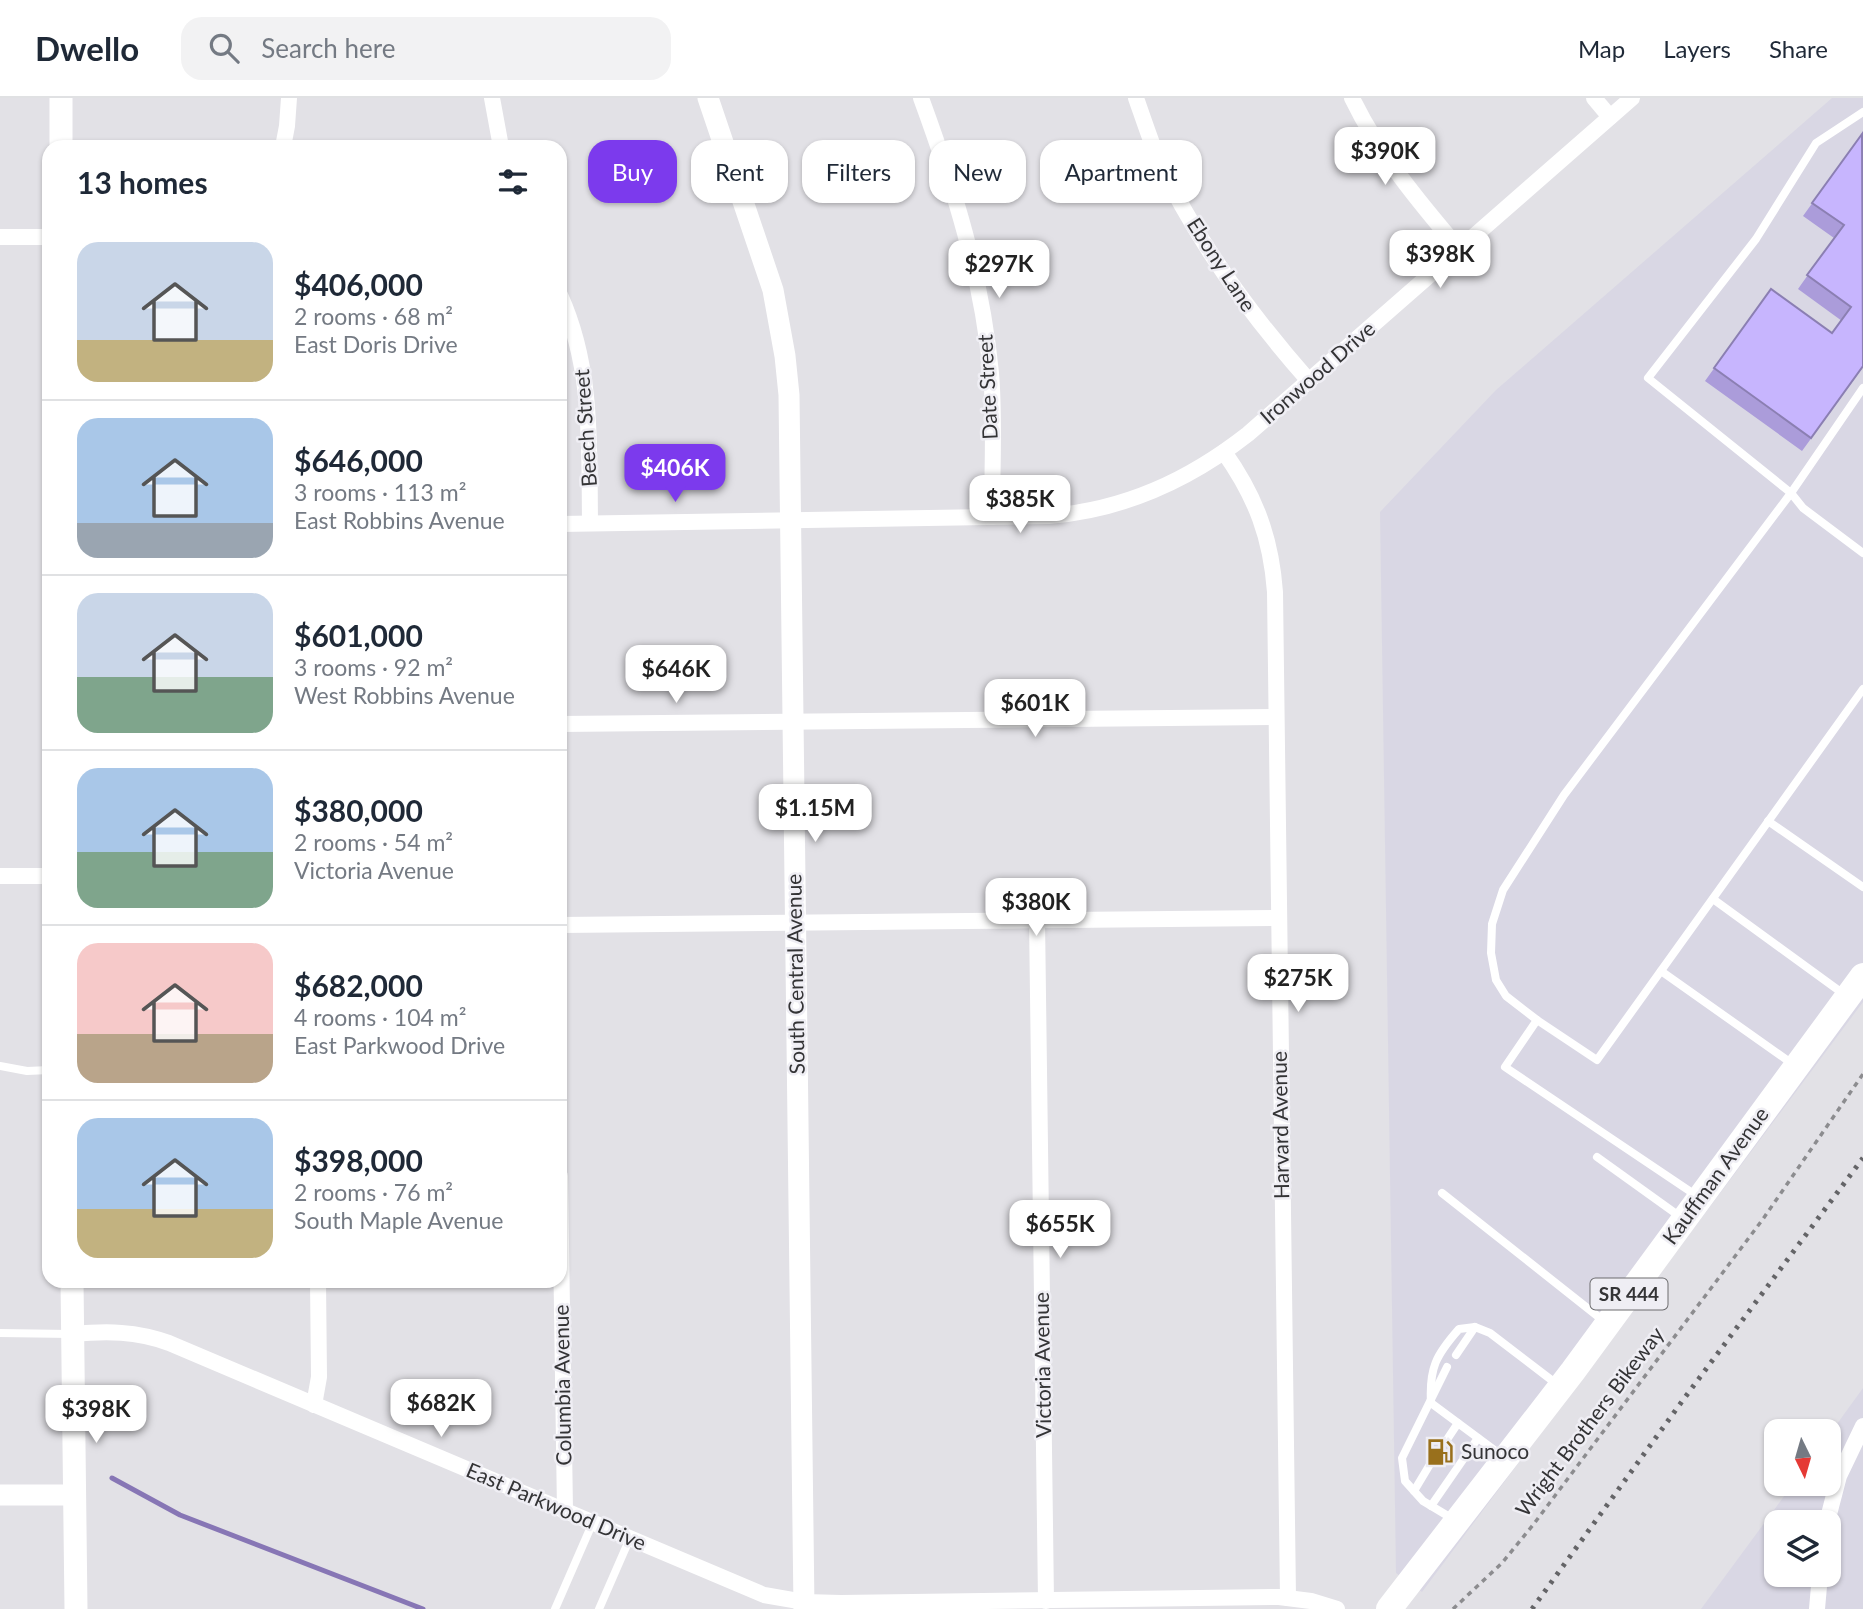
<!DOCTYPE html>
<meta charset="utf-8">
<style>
body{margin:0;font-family:Lato,sans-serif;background:#f2f2f3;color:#1f2937;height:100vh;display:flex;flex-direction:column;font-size:26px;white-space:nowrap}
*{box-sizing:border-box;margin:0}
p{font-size:23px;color:#747a83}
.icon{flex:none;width:38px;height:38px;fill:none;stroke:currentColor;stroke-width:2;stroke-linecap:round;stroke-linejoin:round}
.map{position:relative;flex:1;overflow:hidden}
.details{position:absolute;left:42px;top:42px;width:525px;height:1148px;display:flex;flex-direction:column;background:#fff;border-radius:21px;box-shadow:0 2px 5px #0004}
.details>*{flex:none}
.banner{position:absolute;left:588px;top:42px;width:665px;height:63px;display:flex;gap:14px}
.needle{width:46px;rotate:175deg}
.buttons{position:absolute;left:1764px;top:1321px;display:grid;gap:14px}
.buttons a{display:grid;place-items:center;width:77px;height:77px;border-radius:14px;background:#fff;box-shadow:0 2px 5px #0004;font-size:35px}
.price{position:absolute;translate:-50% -60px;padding:0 16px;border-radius:14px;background:#fff;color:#222;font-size:23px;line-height:46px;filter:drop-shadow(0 2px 4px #0008)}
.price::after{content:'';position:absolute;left:50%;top:42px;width:21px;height:16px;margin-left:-10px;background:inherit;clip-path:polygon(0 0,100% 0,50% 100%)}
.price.selected{background:#7c3aed;color:#fff}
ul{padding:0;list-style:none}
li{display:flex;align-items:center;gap:21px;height:175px;padding:0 35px}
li+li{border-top:2px solid #e0e1e3}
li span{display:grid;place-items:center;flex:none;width:196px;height:140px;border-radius:21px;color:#555}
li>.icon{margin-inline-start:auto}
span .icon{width:84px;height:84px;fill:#fffc;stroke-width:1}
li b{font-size:30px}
h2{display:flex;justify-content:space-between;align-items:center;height:84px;padding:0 35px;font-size:30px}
.pill{padding:0 24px;border-radius:21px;background:#fff;box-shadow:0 2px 5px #0004;font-size:24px;line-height:63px}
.pill.selected{background:#7c3aed;color:#fff}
header{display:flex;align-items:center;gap:42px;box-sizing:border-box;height:98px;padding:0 35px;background:#fff;border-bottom:2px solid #e0e1e3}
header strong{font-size:33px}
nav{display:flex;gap:38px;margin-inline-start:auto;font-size:24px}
.search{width:490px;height:63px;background:#f2f2f3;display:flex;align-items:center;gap:18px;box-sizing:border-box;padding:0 24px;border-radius:21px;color:#747a83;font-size:26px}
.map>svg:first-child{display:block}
</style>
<header>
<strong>Dwello</strong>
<div class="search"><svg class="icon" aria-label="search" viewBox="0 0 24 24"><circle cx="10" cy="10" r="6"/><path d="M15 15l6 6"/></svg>Search here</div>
<nav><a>Map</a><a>Layers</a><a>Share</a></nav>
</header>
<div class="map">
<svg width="1863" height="1511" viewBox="0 0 1863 1511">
<rect width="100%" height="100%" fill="#e2e1e6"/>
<g fill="#d9d7e4" fill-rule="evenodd">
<path d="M1832 0H1863V904L1422 1494 1396 1475 1380 414 1496 292Z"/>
<path d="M1863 1290V1511H1701L1793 1386H1829V1337ZM1776 1424H1829V1477H1776Z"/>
</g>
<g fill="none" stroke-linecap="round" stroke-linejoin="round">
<path stroke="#8776b5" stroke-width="5" d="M112 1380 180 1417 423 1511"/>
<path stroke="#8c8c8f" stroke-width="3.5" stroke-dasharray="5 5" stroke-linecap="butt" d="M1453 1511 1502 1465 1533 1427 1763 1121 1863 976"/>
<g stroke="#fff" stroke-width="8">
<path d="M1863 14 1816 45 1756 141 1648 280 1791 395 1803 410 1863 455"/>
<path d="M1768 723 1863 789"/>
<path d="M1713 801 1845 897"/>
<path d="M1661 873 1794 967"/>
<path d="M1537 922 1506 898 1496 882 1491 855 1492 826 1503 792 1564 697 1791 395 1863 290"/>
<path d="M0 968 27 973 49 972"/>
<path d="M1597 1059 1682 1120"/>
<path d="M1442 1095 1605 1224"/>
<path d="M1697 1098 1505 969 1537 922 1597 962 1863 591"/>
<path d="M0 1235 71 1236"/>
<path d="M1456 1257 1475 1229"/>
<path d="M1447 1269 1402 1360 1405 1383 1423 1403 1453 1421"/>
<path d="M1448 1340 1458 1325"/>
<path d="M1501 1357 1431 1305C1429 1270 1436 1257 1459 1231L1475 1229 1490 1235 1558 1287"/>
<path d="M1414 1393 1429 1368"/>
<path d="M1431 1408 1478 1340"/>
<path d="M555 1511 593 1424"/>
<path d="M599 1511 630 1440"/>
</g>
<g stroke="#fff" stroke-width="16">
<path d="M492 0 501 49"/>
<path d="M921 0C954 90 982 179 991 275 995 322 992 372 992 419"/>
<path d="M1136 0C1143 20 1150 41 1158 61 1196 143 1249 215 1309 283"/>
<path d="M1352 0C1379 56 1419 104 1459 151"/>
<path d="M1594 0 1610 19"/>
<path d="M283 49 287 28 289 0"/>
<path d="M0 139H49"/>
<path d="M560 197C593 269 589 347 590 425"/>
<path d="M1224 354C1256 399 1271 440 1275 494L1288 1500"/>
<path d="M560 426 1049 418C1124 412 1188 383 1248 336L1632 0"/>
<path d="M560 626 1275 619"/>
<path d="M0 778H49"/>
<path d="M1037 821 1046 1503"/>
<path d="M560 827 1277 820"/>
<path d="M560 1078 565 1413"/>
<path d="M73 1236C107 1233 136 1233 169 1245L764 1497 804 1504 841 1505 1279 1499 1311 1503 1337 1511"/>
<path d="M314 1307 319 1279 318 1183"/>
<path d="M1827 1424 1839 1378 1863 1328"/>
<path d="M1817 1511 1820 1477"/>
</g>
<g stroke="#fff" stroke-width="21">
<path d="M708 0 773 192 785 258 789 297 804 1511"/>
<path d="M0 1397H74"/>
</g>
<g stroke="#fff" stroke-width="23">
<path d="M61 0V49"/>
<path d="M72 1183 76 1511"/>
</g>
<path stroke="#fff" stroke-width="26" d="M1389 1511 1573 1273 1863 878"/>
<path stroke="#646467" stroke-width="5" stroke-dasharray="3.5 7" stroke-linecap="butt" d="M1532 1511 1683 1302 1863 1060"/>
</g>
<path fill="#ab9cda" d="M1862 36 1863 269 1802 353 1705 283 1771 191 1832 235 1842 223 1798 191 1834 140 1803 118Z"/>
<path fill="#c7b5fe" stroke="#8b7fb2" stroke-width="2" d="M1862 36 1863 268 1811 340 1714 270 1771 191 1832 235 1851 209 1807 177 1844 127 1812 105Z"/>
<defs>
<symbol id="fuel-bare" viewBox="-9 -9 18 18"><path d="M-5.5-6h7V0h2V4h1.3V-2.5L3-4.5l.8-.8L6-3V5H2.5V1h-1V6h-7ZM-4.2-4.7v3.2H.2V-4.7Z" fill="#99701c" stroke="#efeef4" stroke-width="2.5" paint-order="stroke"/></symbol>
</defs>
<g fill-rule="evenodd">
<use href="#fuel-bare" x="1421" y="1335" width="38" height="38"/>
</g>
<g text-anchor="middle" stroke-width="5" stroke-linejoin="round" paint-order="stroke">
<rect fill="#efeef4" stroke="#6c6c6f" stroke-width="2" x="1590.5" y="1180.5" width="77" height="31" rx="5"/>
<g font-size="19" font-weight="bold" fill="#343436">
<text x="1629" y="1203">SR 444</text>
</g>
<g font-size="21" fill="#343436" stroke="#efeef4">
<text transform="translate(1221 167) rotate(57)" y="7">Ebony Lane</text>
<text transform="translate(1318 275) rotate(-41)" y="7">Ironwood Drive</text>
<text transform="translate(988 289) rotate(-93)" y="7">Date Street</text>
<text transform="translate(586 330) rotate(-94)" y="7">Beech Street</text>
<text transform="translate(796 876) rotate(-91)" y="7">South Central Avenue</text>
<text transform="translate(1281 1027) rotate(-91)" y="7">Harvard Avenue</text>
<text transform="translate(1716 1078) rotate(-54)" y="7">Kauffman Avenue</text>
<text transform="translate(1043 1267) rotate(-91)" y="7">Victoria Avenue</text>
<text transform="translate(563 1287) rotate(-91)" y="7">Columbia Avenue</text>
<text transform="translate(1590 1324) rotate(-53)" y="7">Wright Brothers Bikeway</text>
<text transform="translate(556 1409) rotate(23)" y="7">East Parkwood Drive</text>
</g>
<g font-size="21" fill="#343436" stroke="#efeef4" text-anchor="start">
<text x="1461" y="1361">Sunoco</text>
</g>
</g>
</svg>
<div class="buttons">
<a><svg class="needle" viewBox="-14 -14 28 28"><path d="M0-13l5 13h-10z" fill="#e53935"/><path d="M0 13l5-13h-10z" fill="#747a83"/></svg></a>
<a><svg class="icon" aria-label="layers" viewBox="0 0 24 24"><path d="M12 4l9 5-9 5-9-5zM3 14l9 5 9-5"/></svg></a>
</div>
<b class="price" style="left:1385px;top:89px">$390K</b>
<b class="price" style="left:1440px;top:192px">$398K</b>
<b class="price" style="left:999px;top:202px">$297K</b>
<b class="price selected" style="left:675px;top:406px">$406K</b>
<b class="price" style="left:1020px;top:437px">$385K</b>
<b class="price" style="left:676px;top:607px">$646K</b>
<b class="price" style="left:1035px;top:641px">$601K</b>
<b class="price" style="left:815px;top:746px">$1.15M</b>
<b class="price" style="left:1036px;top:840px">$380K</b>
<b class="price" style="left:1298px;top:916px">$275K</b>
<b class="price" style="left:1060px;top:1162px">$655K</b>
<b class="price" style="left:441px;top:1341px">$682K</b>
<b class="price" style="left:96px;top:1347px">$398K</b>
<div class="banner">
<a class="pill selected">Buy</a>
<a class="pill">Rent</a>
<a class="pill">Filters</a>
<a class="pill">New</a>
<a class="pill">Apartment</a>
</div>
<section class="details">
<h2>13 homes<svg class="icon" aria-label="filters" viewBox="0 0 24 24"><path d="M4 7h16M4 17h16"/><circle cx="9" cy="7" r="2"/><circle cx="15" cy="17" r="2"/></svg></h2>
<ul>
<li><span style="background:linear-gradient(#c9d6e8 70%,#c2b280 0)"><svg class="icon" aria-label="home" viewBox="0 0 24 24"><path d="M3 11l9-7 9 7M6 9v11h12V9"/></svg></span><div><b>$406,000</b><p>2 rooms · 68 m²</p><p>East Doris Drive</p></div></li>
<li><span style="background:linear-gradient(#a9c7e8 75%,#9aa5b1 0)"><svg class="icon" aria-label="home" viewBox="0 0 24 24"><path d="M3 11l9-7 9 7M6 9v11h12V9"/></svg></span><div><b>$646,000</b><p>3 rooms · 113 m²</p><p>East Robbins Avenue</p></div></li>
<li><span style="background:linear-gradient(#c9d6e8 60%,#7fa58c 0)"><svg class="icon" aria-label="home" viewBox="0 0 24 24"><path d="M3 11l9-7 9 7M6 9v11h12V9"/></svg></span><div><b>$601,000</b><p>3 rooms · 92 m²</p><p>West Robbins Avenue</p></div></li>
<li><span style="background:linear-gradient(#a9c7e8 60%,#7fa58c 0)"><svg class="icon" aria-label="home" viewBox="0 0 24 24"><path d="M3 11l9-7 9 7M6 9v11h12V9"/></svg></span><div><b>$380,000</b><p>2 rooms · 54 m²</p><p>Victoria Avenue</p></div></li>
<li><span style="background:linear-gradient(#f6c9c9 65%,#b9a48a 0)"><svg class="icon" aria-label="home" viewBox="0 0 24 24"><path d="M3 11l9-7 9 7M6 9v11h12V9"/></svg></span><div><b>$682,000</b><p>4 rooms · 104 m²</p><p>East Parkwood Drive</p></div></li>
<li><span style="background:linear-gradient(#a9c7e8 65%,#c2b280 0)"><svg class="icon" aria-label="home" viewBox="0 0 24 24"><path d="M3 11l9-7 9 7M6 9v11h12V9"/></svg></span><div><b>$398,000</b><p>2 rooms · 76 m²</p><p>South Maple Avenue</p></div></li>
</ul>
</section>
</div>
